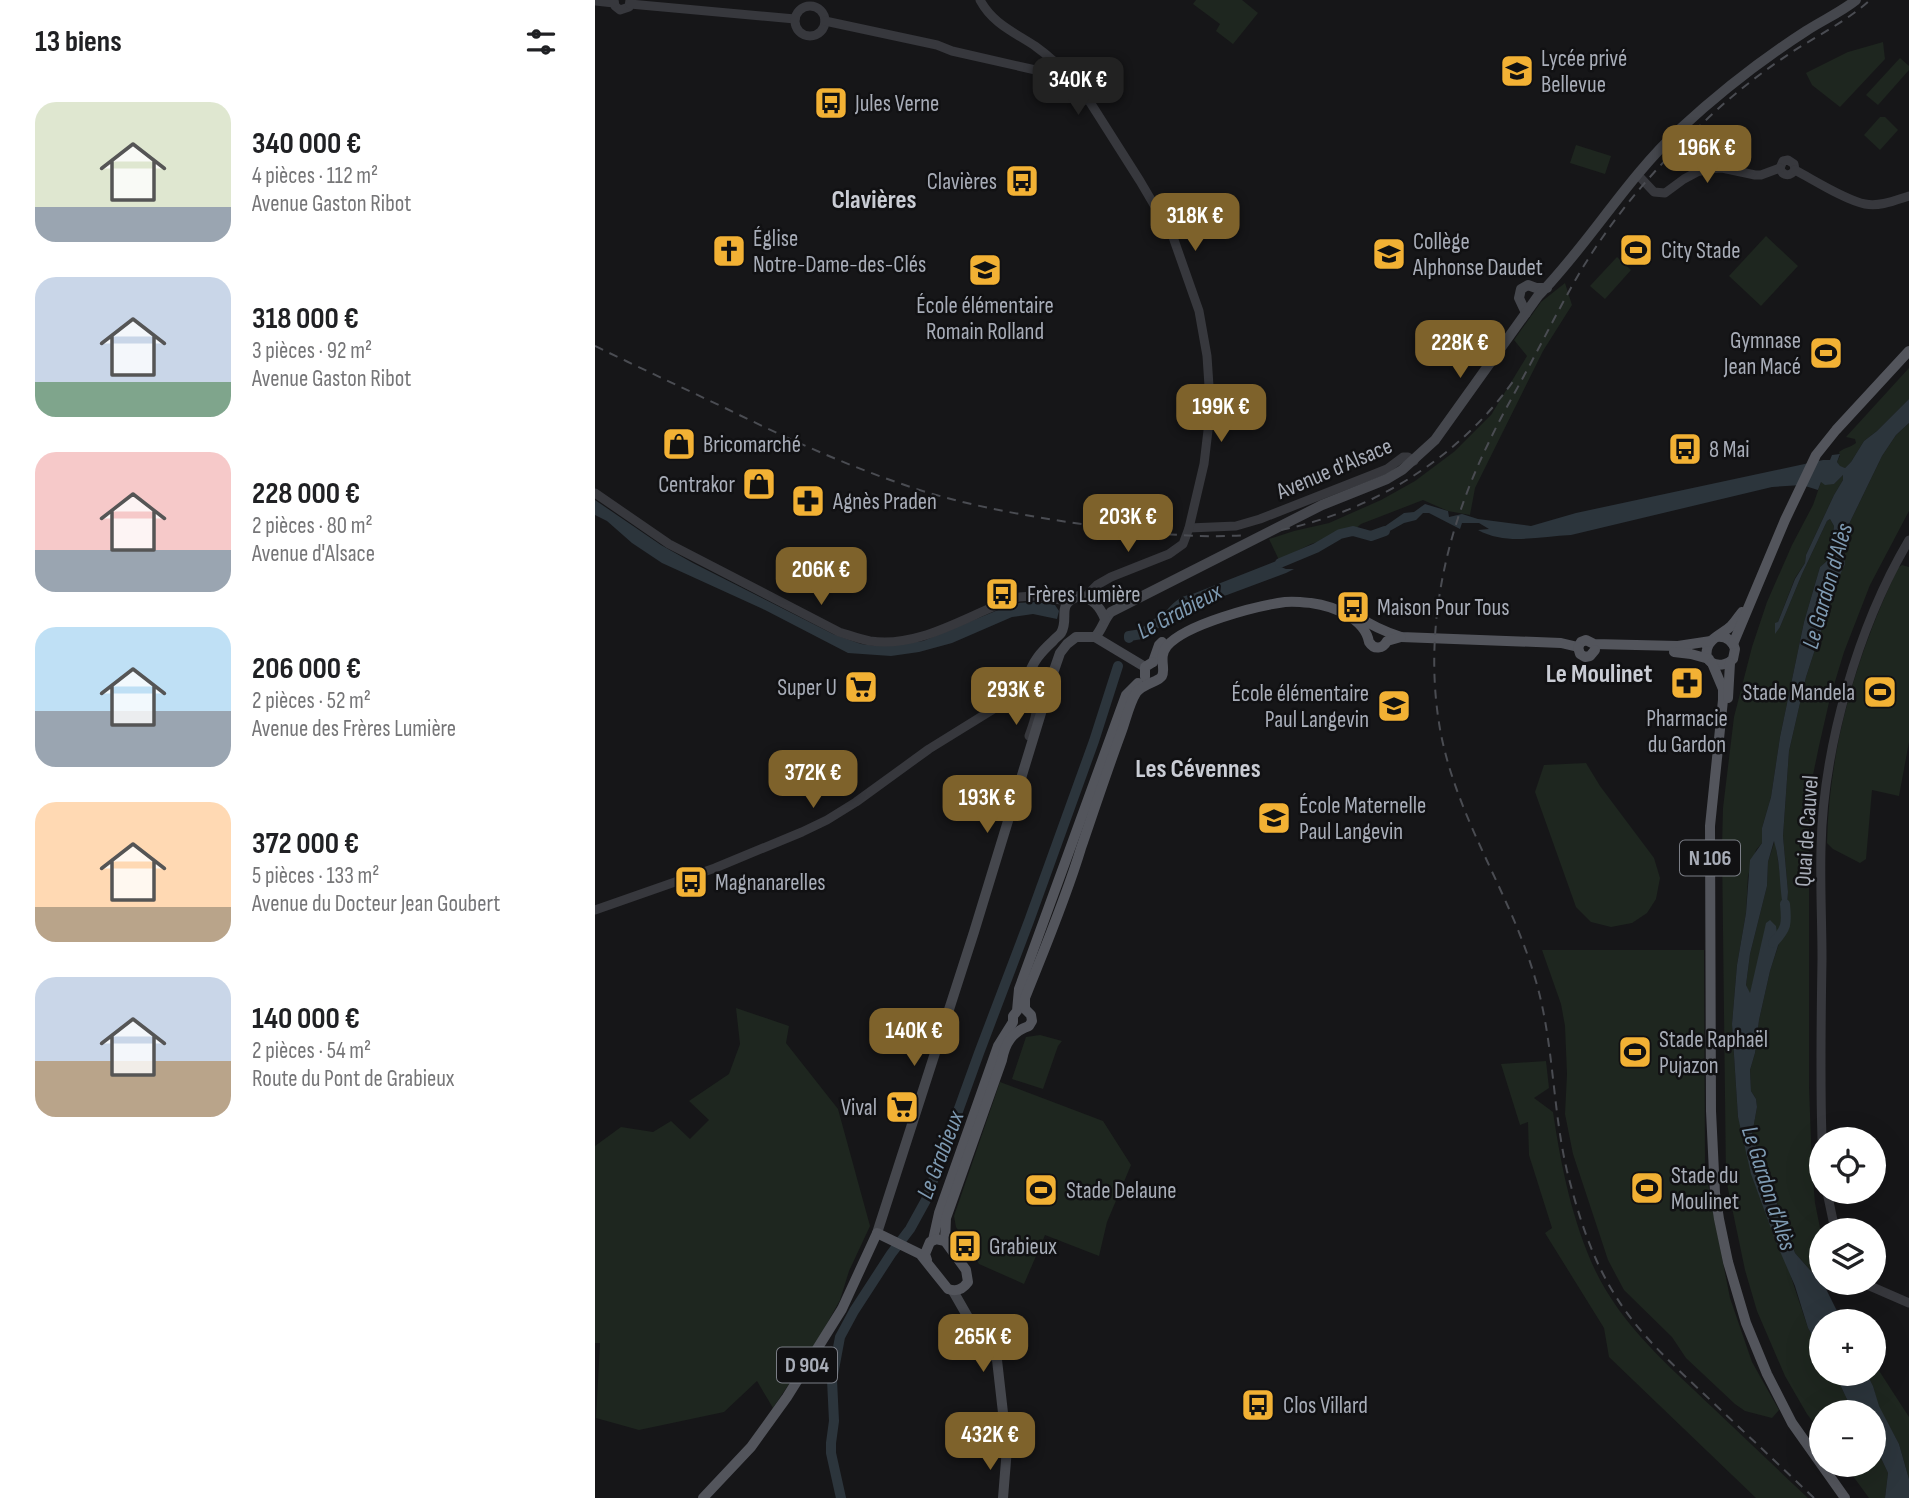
<!DOCTYPE html>
<html lang="fr">
<meta charset="utf-8">
<style>
body{margin:0;font-family:"Sofia Sans Condensed",sans-serif;background:#f2f2f2;color:#202124;height:100vh;display:flex;flex-direction:column;font-size:26px;white-space:nowrap}
*{box-sizing:border-box;margin:0}
p{font-size:23px;color:#757577}
.icon{flex:none;width:38px;height:38px;fill:none;stroke:currentColor;stroke-width:2;stroke-linecap:round;stroke-linejoin:round}
.map{position:relative;flex:1;overflow:hidden}
.drawer{display:flex;flex-direction:column;background:#fff;width:595px}
.drawer>*{flex:none}
.tools{position:absolute;left:1214px;top:1127px;display:grid;gap:14px}
.tools a{display:grid;place-items:center;width:77px;height:77px;border-radius:50%;background:#fff;box-shadow:0 7px 28px #0002;font-size:35px}
.price{position:absolute;translate:-50% -60px;padding:0 16px;border-radius:14px;background:#7e622b;color:#fff;font-size:23px;line-height:46px;filter:drop-shadow(0 2px 4px #0008)}
.price::after{content:'';position:absolute;left:50%;top:42px;width:21px;height:16px;margin-left:-10px;background:inherit;clip-path:polygon(0 0,100% 0,50% 100%)}
.price.current{background:#222;color:#fff}
ul{padding:0;list-style:none}
li{display:flex;align-items:center;gap:21px;height:175px;padding:0 35px}
li span{display:grid;place-items:center;flex:none;width:196px;height:140px;border-radius:21px;color:#555}
li>.icon{margin-inline-start:auto}
span .icon{width:84px;height:84px;fill:#fffc;stroke-width:1}
li b{font-size:30px}
h2{display:flex;justify-content:space-between;align-items:center;height:84px;padding:0 35px;font-size:30px}
main{display:flex;flex:1;min-height:0}
.map>svg:first-child{display:block}
</style>
<main>
<section class="drawer">
<h2>13 biens<svg class="icon" aria-label="filters" viewBox="0 0 24 24"><path d="M4 7h16M4 17h16"/><circle cx="9" cy="7" r="2"/><circle cx="15" cy="17" r="2"/></svg></h2>
<ul>
<li><span style="background:linear-gradient(#dfe7d0 75%,#9aa5b1 0)"><svg class="icon" aria-label="home" viewBox="0 0 24 24"><path d="M3 11l9-7 9 7M6 9v11h12V9"/></svg></span><div><b>340 000 €</b><p>4 pièces · 112 m²</p><p>Avenue Gaston Ribot</p></div></li>
<li><span style="background:linear-gradient(#c9d6e8 75%,#7fa58c 0)"><svg class="icon" aria-label="home" viewBox="0 0 24 24"><path d="M3 11l9-7 9 7M6 9v11h12V9"/></svg></span><div><b>318 000 €</b><p>3 pièces · 92 m²</p><p>Avenue Gaston Ribot</p></div></li>
<li><span style="background:linear-gradient(#f6c9c9 70%,#9aa5b1 0)"><svg class="icon" aria-label="home" viewBox="0 0 24 24"><path d="M3 11l9-7 9 7M6 9v11h12V9"/></svg></span><div><b>228 000 €</b><p>2 pièces · 80 m²</p><p>Avenue d'Alsace</p></div></li>
<li><span style="background:linear-gradient(#bfe0f5 60%,#9aa5b1 0)"><svg class="icon" aria-label="home" viewBox="0 0 24 24"><path d="M3 11l9-7 9 7M6 9v11h12V9"/></svg></span><div><b>206 000 €</b><p>2 pièces · 52 m²</p><p>Avenue des Frères Lumière</p></div></li>
<li><span style="background:linear-gradient(#ffd9b3 75%,#b9a48a 0)"><svg class="icon" aria-label="home" viewBox="0 0 24 24"><path d="M3 11l9-7 9 7M6 9v11h12V9"/></svg></span><div><b>372 000 €</b><p>5 pièces · 133 m²</p><p>Avenue du Docteur Jean Goubert</p></div></li>
<li><span style="background:linear-gradient(#c9d6e8 60%,#b9a48a 0)"><svg class="icon" aria-label="home" viewBox="0 0 24 24"><path d="M3 11l9-7 9 7M6 9v11h12V9"/></svg></span><div><b>140 000 €</b><p>2 pièces · 54 m²</p><p>Route du Pont de Grabieux</p></div></li>
</ul>
</section>
<div class="map">
<svg width="1314" height="1498" viewBox="0 0 1314 1498">
<rect width="100%" height="100%" fill="#161618"/>
<g fill="#1e261f">
<path d="M601 0H647L663 13 638 44 621 31 625 24 598 4Z"/>
<path d="M1288 42 1290 59 1245 107 1217 85 1211 73 1253 52Z"/>
<path d="M1305 58 1314 66V70L1283 105 1271 95Z"/>
<path d="M1285 117H1290L1303 130 1285 150 1269 135Z"/>
<path d="M981 145 1016 156 1010 174 975 163Z"/>
<path d="M1171 236 1203 266 1166 306 1134 276Z"/>
<path d="M1022 257 1036 270 1010 299 995 286Z"/>
<path d="M970 283 977 305 948 351 880 488 875 515 853 511 828 500 766 524 758 531 716 544 684 560 674 539 699 531 734 523 786 500 820 481 860 451 896 415 932 356 919 340 946 302Z"/>
<path d="M1314 368V399L1282 431 1269 441 1256 462 1250 468 1245 467 1242 462 1245 456 1244 452C1250 447 1255 448 1261 443L1260 439 1251 437Z"/>
<path d="M1314 423V511L1275 585 1249 652 1235 698 1224 746 1218 775 1214 816V1087L1217 1167 1220 1203 1227 1238V1281L1215 1270 1200 1253 1157 1135 1162 1107 1161 1099 1156 1091 1155 1070 1160 1053 1164 1020 1175 971 1187 934 1161 970 1155 995 1151 985 1155 954 1172 886 1173 862 1180 840 1191 916 1193 892 1188 836 1194 751 1211 677 1228 625 1226 621 1250 555 1247 542 1255 522 1287 456 1301 435Z"/>
<path d="M1249 474 1248 480 1239 495 1211 555 1210 563 1200 578 1183 622 1185 627 1207 574 1232 521 1235 519 1239 526 1236 552 1233 560 1225 567 1209 622 1185 737 1176 797 1167 828V843L1161 850 1153 876 1151 913 1142 965 1137 1024 1143 1117 1213 1328 1227 1352V1374H1240L1258 1412H1227V1434L1212 1414 1190 1376 1162 1311 1150 1270 1131 1179 1127 847 1128 808 1139 717 1157 647 1172 602 1197 545 1218 505 1226 482 1239 484Z"/>
<path d="M1307 565 1314 567V742L1304 796 1277 790 1271 859 1265 863 1238 849 1232 843C1234 747 1262 654 1303 568Z"/>
<path d="M991 763 1005 786 1059 858 1065 878 1061 899 1052 913 1037 923 1016 927 996 922 981 907 940 792 949 765Z"/>
<path d="M947 950H1109L1110 1164 1118 1212 1135 1298 1157 1362 1184 1410 1177 1418 1150 1411 1140 1404 1091 1358 1077 1337 1029 1290 1013 1260 978 1154 970 1114 972 1074 970 1026 966 1004Z"/>
<path d="M141 1008 194 1026 191 1043 243 1109 275 1226 254 1271 245 1300 223 1340 178 1408 162 1381 129 1412 44 1430 1 1418 5 1343H0V1146L26 1127 58 1132 76 1121 95 1139 114 1120 94 1101 134 1074 145 1044Z"/>
<path d="M445 1035 467 1041 463 1046 448 1089 417 1079 431 1037Z"/>
<path d="M951 1061 954 1088 939 1098 958 1112C966 1166 977 1220 1000 1270 1027 1326 1073 1365 1117 1407 1149 1437 1181 1468 1213 1498H1161L1014 1357 1009 1328 950 1233 957 1228 934 1155 933 1122 925 1125 906 1064Z"/>
<path d="M405 1082 508 1121 536 1165 512 1222 504 1256 450 1235 429 1284 384 1264 361 1227 359 1216Z"/>
<path d="M1279 1363 1314 1417V1479L1304 1444 1283 1406 1278 1386 1272 1374H1279Z"/>
<path d="M1279 1443 1293 1473 1290 1498H1274L1250 1465H1279Z"/>
</g>
<g fill="#2c353c">
<path d="M1314 399V423L1301 435 1287 456 1255 522 1247 542 1250 564 1230 607 1226 621 1228 625 1211 677 1194 751 1188 836 1193 892 1191 919C1183 893 1187 867 1179 841L1173 862 1172 886 1155 954 1151 985 1155 993 1171 923 1175 920 1181 926 1182 934 1187 933 1175 971 1164 1020 1160 1053 1155 1070 1156 1091 1161 1099 1162 1107 1157 1135 1200 1253 1215 1270 1227 1281 1247 1321H1227V1352L1213 1328 1200 1286 1181 1242 1156 1174 1143 1117 1137 1024 1142 965 1151 913 1155 860 1167 843V828L1176 797 1185 737 1209 622 1225 567 1233 560 1236 552 1239 526 1235 519 1232 521 1207 574 1185 627 1180 634V623L1183 622 1200 579 1210 563 1211 555 1239 495 1248 480V475L1239 484 1230 485 1226 482 1223 490 1207 485 1177 487 976 535C945 536 912 546 883 530L894 529 884 523H867L865 529 834 513H828L821 520 809 523 784 537 776 536 809 513 819 512 830 504 853 511 854 517 867 514 883 519 936 526 981 513 1228 460H1235L1237 455 1245 454 1242 462 1245 466 1250 468 1256 462 1269 441 1282 431Z"/>
<path d="M0 500 66 545 98 563 238 634 266 644 282 646 298 645 328 641 420 603 440 602 460 605 464 611 462 619 438 614 417 617 357 643 324 652 296 656 253 653 170 610 67 563 37 543 12 521 0 515Z"/>
<path d="M697 557 686 567 691 569H699L691 573 632 595 584 609 563 623C570 612 581 596 595 595L684 560Z"/>
<path d="M1240 1374H1272L1278 1386 1284 1406 1304 1444 1314 1479V1498H1290L1293 1473 1279 1443V1412H1258Z"/>
</g>
<g fill="none" stroke-linecap="round" stroke-linejoin="round">
<g stroke="#2c353c" stroke-width="10">
<path d="M685 563 721 548 745 534 758 531 776 536 790 531"/>
<path d="M534 638V636L547 634 573 615"/>
<path d="M1178 943C1192 928 1192 924 1190 904"/>
<path d="M246 1498 236 1453V1443L239 1421 237 1380 245 1337 259 1311 296 1254 315 1229 331 1200 384 1053 434 921 499 741 523 666"/>
</g>
<g stroke="#37383d" stroke-width="9">
<path d="M19 0 20 6 25 10 34 7 35 0"/>
<path d="M385 0C398 24 419 32 440 46 454 56 466 67 477 80"/>
<path d="M0 1 19 3"/>
<path d="M35 4 200 19"/>
<circle cx="215" cy="21" r="15"/>
<path d="M230 21 342 45 357 51 445 71 473 87"/>
<circle cx="485" cy="89" r="12"/>
<path d="M1185 168 1188 161 1193 160 1199 164 1200 170"/>
<path d="M1185 168C1187 176 1195 177 1200 170"/>
<path d="M1200 170C1219 180 1250 200 1270 204 1285 207 1301 200 1314 196"/>
<path d="M1043 175 1059 192 1070 193 1089 179 1102 172 1114 169 1127 168 1160 175H1166L1185 168"/>
<path d="M0 493 74 544 244 632C254 635 264 639 275 641 327 649 376 612 424 597L438 596 473 601"/>
<path d="M594 528 641 526 665 519 777 475 792 469 808 457H813L819 461"/>
<path d="M490 597 502 585 516 577 574 554 588 544 594 528 609 464 614 422V386L612 356 604 311 578 237 545 181 493 99"/>
<path d="M422 693 437 697C446 708 438 724 434 736"/>
<path d="M0 910 120 868 207 832 232 820 261 802 334 749 439 684"/>
<path d="M1227 1139C1225 1079 1226 1019 1227 959 1227 922 1225 885 1226 848 1228 747 1263 626 1314 540"/>
<path d="M1232 1192 1240 1230"/>
<path d="M1268 1283 1314 1303"/>
</g>
<g stroke="#45474d" stroke-width="10">
<path d="M931 313 924 298 926 289 933 285 941 288H952"/>
<path d="M500 637C507 630 509 619 516 612L727 505 792 479 807 470 840 440 943 296C994 244 1031 179 1085 129 1124 93 1166 60 1211 31 1228 20 1246 12 1261 0"/>
<path d="M452 684C443 686 440 684 433 678 437 662 446 652 458 641 460 638 464 636 466 633 475 618 460 604 484 596 498 598 505 607 510 619"/>
<path d="M282 1233 379 932 450 700 452 684 456 679 465 653 472 644 481 637H500L550 667"/>
<path d="M358 1291 374 1319 402 1360 412 1448 408 1498"/>
</g>
<g stroke="#53555c" stroke-width="10">
<path d="M764 617C777 626 791 632 806 637L966 643 983 647"/>
<path d="M1122 637C1131 636 1137 640 1140 649L1138 659C1129 669 1108 666 1112 649 1114 638 1129 633 1136 626 1140 622 1143 617 1147 612"/>
<path d="M1138 644 1190 520 1221 455 1241 430 1314 351"/>
<path d="M983 647 986 642 991 640 999 644 1083 646 1116 641"/>
<path d="M983 647 985 654 990 657 995 656 1000 650"/>
<path d="M1079 652 1096 654 1114 659"/>
<path d="M558 662 564 645 567 642"/>
<path d="M1117 663 1128 689V700L1115 826 1116 1111 1120 1193 1124 1219 1133 1262 1151 1323 1172 1374 1197 1423 1250 1498"/>
<path d="M550 677V667L558 662"/>
<path d="M1133 698 1135 663"/>
<path d="M338 1240 344 1213 403 1046 418 1022V1016L422 1011 424 989 531 695 543 683"/>
<path d="M350 1241 351 1218 407 1060C410 1043 417 1032 434 1026L437 1021 436 1015 430 1009V998C449 950 471 898 486 848 499 810 512 771 526 733 531 720 534 704 541 693 548 683 564 682 567 676 571 669 563 657 572 646 591 624 661 606 690 602 699 601 707 602 716 603 739 606 770 619 774 642 779 650 788 649 792 641L806 637"/>
<path d="M108 1498 156 1447 192 1397 247 1309 282 1233 325 1254 353 1289C362 1292 368 1289 373 1282L371 1270 350 1241 341 1239 335 1242 330 1254 332 1260"/>
</g>
<g stroke="#4a4c52" stroke-width="2" stroke-dasharray="9 7" stroke-linecap="butt">
<path d="M0 346C43 367 86 387 130 408 195 440 261 470 331 492 384 508 438 517 493 525 545 532 599 539 652 535"/>
<path d="M686 530C778 511 864 458 919 380"/>
<path d="M1219 1498C1182 1463 1146 1429 1109 1394 1077 1364 1043 1333 1020 1295 996 1257 983 1214 972 1171 957 1107 959 1041 940 978 915 892 861 818 845 729 828 632 850 532 893 444 907 414 924 386 939 357 953 331 966 305 981 279 1015 220 1060 167 1110 121 1136 96 1164 74 1194 54 1221 36 1251 22 1275 0"/>
</g>
</g>
<defs>
<symbol id="school-square" viewBox="-11 -11 22 22"><rect x="-9" y="-9" width="18" height="18" rx="4" fill="#f2b134" stroke="#111113"/><path d="M0-5L7-2L0 1L-7-2ZM-4 1L0 2.5L4 1V4Q0 6-4 4Z" fill="#111"/></symbol>
<symbol id="bus-square" viewBox="-11 -11 22 22"><rect x="-9" y="-9" width="18" height="18" rx="4" fill="#f2b134" stroke="#111113"/><path d="M-5-6H5V4H4V6H2V4H-2V6H-4V4H-5ZM-3.5-4V0h7V-4ZM-3.5 1.2v1.5H-2V1.2ZM2 1.2v1.5H3.5V1.2Z" fill="#111"/></symbol>
<symbol id="stadium-square" viewBox="-11 -11 22 22"><rect x="-9" y="-9" width="18" height="18" rx="4" fill="#f2b134" stroke="#111113"/><path d="M0-5a6.5 5 0 1 0 0 10a6.5 5 0 1 0 0-10ZM-3.5-1.8h7v3.6h-7Z" fill="#111"/></symbol>
<symbol id="church-square" viewBox="-11 -11 22 22"><rect x="-9" y="-9" width="18" height="18" rx="4" fill="#f2b134" stroke="#111113"/><path d="M-1.2-6h2.4v3.5h3.3v2.4h-3.3V6h-2.4V-.1h-3.3v-2.4h3.3Z" fill="#111"/></symbol>
<symbol id="shop-square" viewBox="-11 -11 22 22"><rect x="-9" y="-9" width="18" height="18" rx="4" fill="#f2b134" stroke="#111113"/><path d="M-5-2.5h2.3a2.7 3.5 0 0 1 5.4 0H5L5.5 6h-11ZM-1.5-2.5h3a1.5 2.3 0 0 0-3 0Z" fill="#111"/></symbol>
<symbol id="pharmacy-square" viewBox="-11 -11 22 22"><rect x="-9" y="-9" width="18" height="18" rx="4" fill="#f2b134" stroke="#111113"/><path d="M-2-6h4v4h4v4h-4v4h-4v-4h-4v-4h4Z" fill="#111"/></symbol>
<symbol id="supermarket-square" viewBox="-11 -11 22 22"><rect x="-9" y="-9" width="18" height="18" rx="4" fill="#f2b134" stroke="#111113"/><path d="M-6-5.5h2.5l.6 2H6L4.5 2H-2.5L-4.4-4H-6ZM-1.5 3.2a1.3 1.3 0 1 0 .1 0ZM3 3.2a1.3 1.3 0 1 0 .1 0Z" fill="#111"/></symbol>
</defs>
<g fill-rule="evenodd">
<use href="#school-square" x="903" y="52" width="38" height="38"/>
<use href="#bus-square" x="217" y="84" width="38" height="38"/>
<use href="#bus-square" x="408" y="162" width="38" height="38"/>
<use href="#stadium-square" x="1022" y="231" width="38" height="38"/>
<use href="#church-square" x="115" y="232" width="38" height="38"/>
<use href="#school-square" x="775" y="235" width="38" height="38"/>
<use href="#school-square" x="371" y="251" width="38" height="38"/>
<use href="#stadium-square" x="1212" y="334" width="38" height="38"/>
<use href="#shop-square" x="65" y="425" width="38" height="38"/>
<use href="#bus-square" x="1071" y="430" width="38" height="38"/>
<use href="#shop-square" x="145" y="465" width="38" height="38"/>
<use href="#pharmacy-square" x="194" y="482" width="38" height="38"/>
<use href="#bus-square" x="388" y="575" width="38" height="38"/>
<use href="#bus-square" x="739" y="588" width="38" height="38"/>
<use href="#pharmacy-square" x="1073" y="664" width="38" height="38"/>
<use href="#supermarket-square" x="247" y="668" width="38" height="38"/>
<use href="#stadium-square" x="1266" y="673" width="38" height="38"/>
<use href="#school-square" x="780" y="687" width="38" height="38"/>
<use href="#school-square" x="660" y="799" width="38" height="38"/>
<use href="#bus-square" x="77" y="863" width="38" height="38"/>
<use href="#stadium-square" x="1021" y="1033" width="38" height="38"/>
<use href="#supermarket-square" x="288" y="1088" width="38" height="38"/>
<use href="#stadium-square" x="1033" y="1169" width="38" height="38"/>
<use href="#stadium-square" x="427" y="1171" width="38" height="38"/>
<use href="#bus-square" x="351" y="1227" width="38" height="38"/>
<use href="#bus-square" x="644" y="1386" width="38" height="38"/>
</g>
<g text-anchor="middle" stroke-width="5" stroke-linejoin="round" paint-order="stroke">
<g fill="#111113" stroke="#7b7e86" stroke-width="2">
<rect x="1085" y="840.5" width="60" height="35" rx="5"/>
<rect x="182" y="1347.5" width="60" height="35" rx="5"/>
</g>
<g font-size="21" font-weight="bold" fill="#a8adb8">
<text x="1115" y="865">N 106</text>
<text x="212" y="1372">D 904</text>
</g>
<g font-size="23" fill="#a8adb8" stroke="#111113" text-anchor="start">
<text x="946" y="66">Lycée privé<tspan x="946" dy="26">Bellevue</tspan></text>
<text x="260" y="111">Jules Verne</text>
<text x="402" y="189" text-anchor="end">Clavières</text>
<text x="158" y="246">Église<tspan x="158" dy="26">Notre-Dame-des-Clés</tspan></text>
<text x="818" y="249">Collège<tspan x="818" dy="26">Alphonse Daudet</tspan></text>
<text x="1066" y="258">City Stade</text>
<text x="390" y="313" text-anchor="middle">École élémentaire<tspan x="390" dy="26">Romain Rolland</tspan></text>
<text x="1206" y="348" text-anchor="end">Gymnase<tspan x="1206" dy="26">Jean Macé</tspan></text>
<text x="108" y="452">Bricomarché</text>
<text x="1114" y="457">8 Mai</text>
<text x="140" y="492" text-anchor="end">Centrakor</text>
<text x="238" y="509">Agnès Praden</text>
<text x="432" y="602">Frères Lumière</text>
<text x="782" y="615">Maison Pour Tous</text>
<text x="242" y="695" text-anchor="end">Super U</text>
<text x="1260" y="700" text-anchor="end">Stade Mandela</text>
<text x="774" y="701" text-anchor="end">École élémentaire<tspan x="774" dy="26">Paul Langevin</tspan></text>
<text x="1092" y="726" text-anchor="middle">Pharmacie<tspan x="1092" dy="26">du Gardon</tspan></text>
<text x="704" y="813">École Maternelle<tspan x="704" dy="26">Paul Langevin</tspan></text>
<text x="120" y="890">Magnanarelles</text>
<text x="1064" y="1047">Stade Raphaël<tspan x="1064" dy="26">Pujazon</tspan></text>
<text x="282" y="1115" text-anchor="end">Vival</text>
<text x="1076" y="1183">Stade du<tspan x="1076" dy="26">Moulinet</tspan></text>
<text x="471" y="1198">Stade Delaune</text>
<text x="394" y="1254">Grabieux</text>
<text x="688" y="1413">Clos Villard</text>
</g>
<g font-size="23" fill="#a8adb8" stroke="#111113">
<text transform="translate(739 468) rotate(-23)" y="8">Avenue d'Alsace</text>
<text transform="translate(1211 831) rotate(-86)" y="8">Quai de Cauvel</text>
</g>
<g font-size="24" font-style="italic" fill="#7f9bb3" stroke="#111113">
<text transform="translate(1232 586) rotate(-74)" y="8">Le Gardon d'Alès</text>
<text transform="translate(584 611) rotate(-28)" y="8">Le Grabieux</text>
<text transform="translate(345 1155) rotate(-69)" y="8">Le Grabieux</text>
<text transform="translate(1174 1188) rotate(72)" y="8">Le Gardon d'Alès</text>
</g>
<g font-size="26" font-weight="bold" fill="#c9ccd4" stroke="#111113">
<text x="279" y="208">Clavières</text>
<text x="1004" y="682">Le Moulinet</text>
<text x="603" y="777">Les Cévennes</text>
</g>
</g>
</svg>
<div class="tools">
<a><svg class="icon" aria-label="locate" viewBox="0 0 24 24"><circle cx="12" cy="12" r="6"/><path d="M12 2v4M12 18v4M2 12h4M18 12h4"/></svg></a>
<a><svg class="icon" aria-label="layers" viewBox="0 0 24 24"><path d="M12 4l9 5-9 5-9-5zM3 14l9 5 9-5"/></svg></a>
<a>+</a>
<a>−</a>
</div>
<b class="price current" style="left:483px;top:117px">340K €</b>
<b class="price" style="left:1112px;top:185px">196K €</b>
<b class="price" style="left:600px;top:253px">318K €</b>
<b class="price" style="left:865px;top:380px">228K €</b>
<b class="price" style="left:626px;top:444px">199K €</b>
<b class="price" style="left:533px;top:554px">203K €</b>
<b class="price" style="left:226px;top:607px">206K €</b>
<b class="price" style="left:421px;top:727px">293K €</b>
<b class="price" style="left:218px;top:810px">372K €</b>
<b class="price" style="left:392px;top:835px">193K €</b>
<b class="price" style="left:319px;top:1068px">140K €</b>
<b class="price" style="left:388px;top:1374px">265K €</b>
<b class="price" style="left:395px;top:1472px">432K €</b>
</div>
</main>
